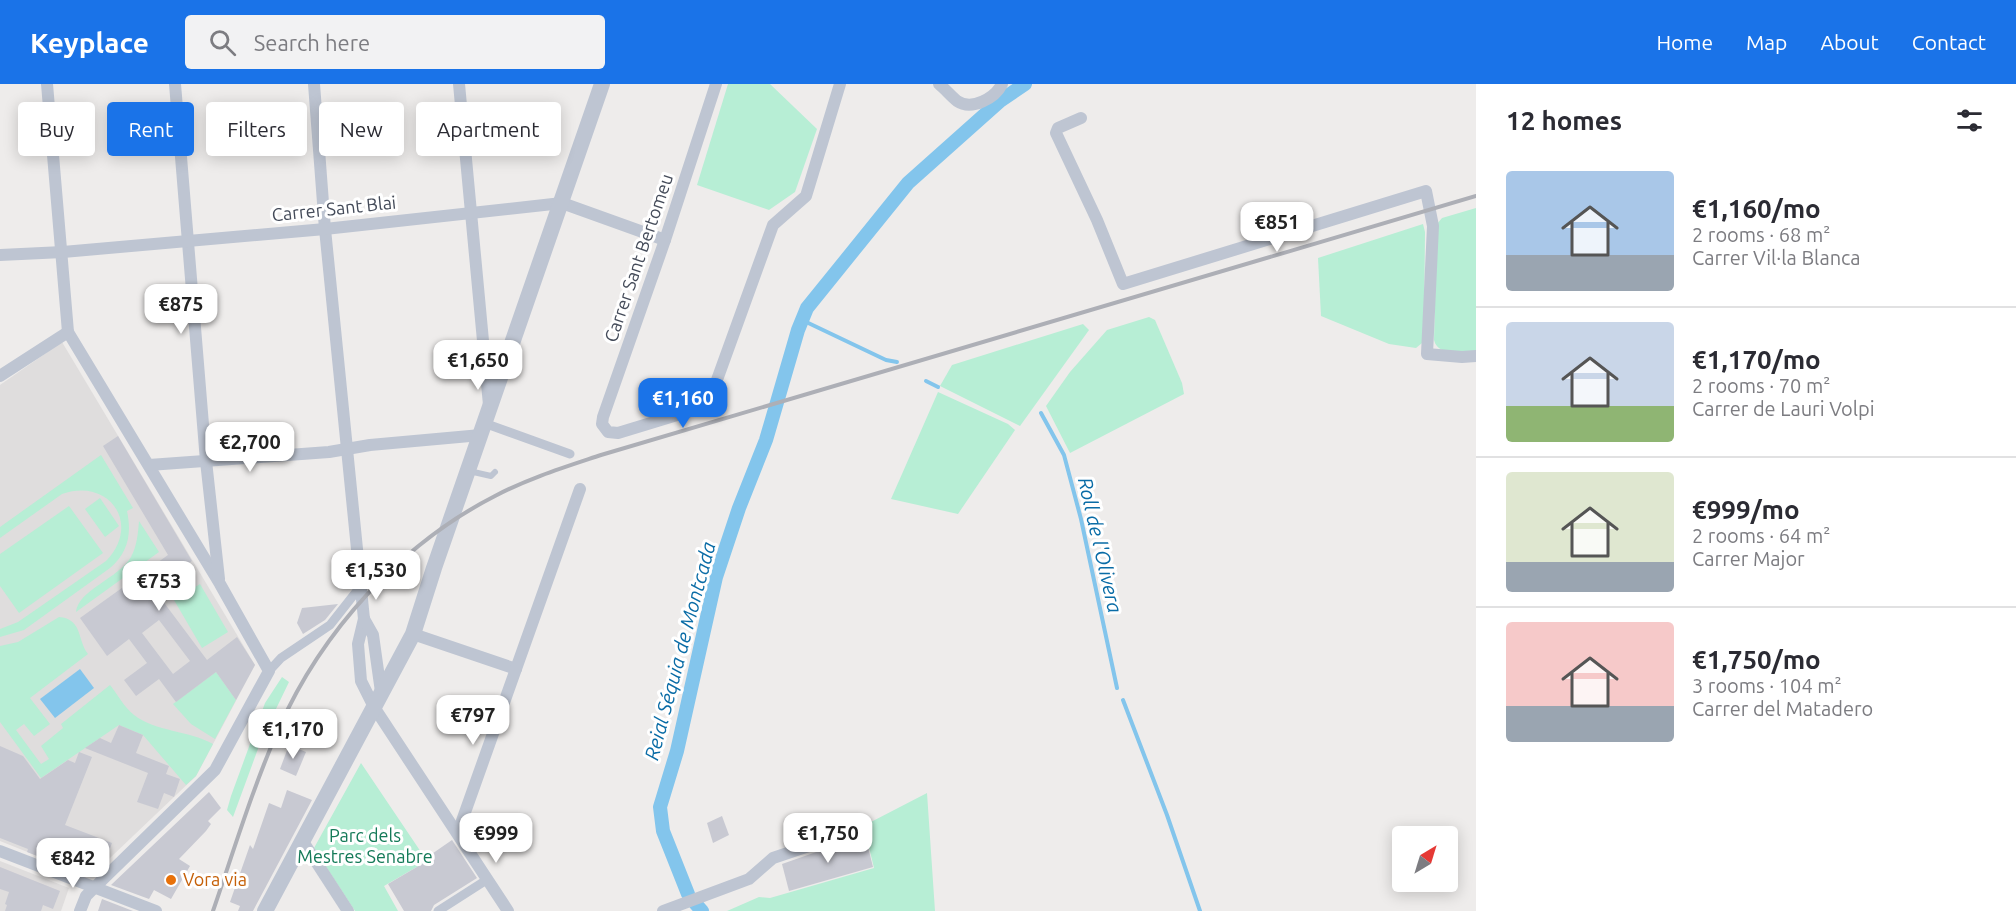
<!DOCTYPE html>
<meta charset="utf-8">
<style>
body{margin:0;font-family:Ubuntu,sans-serif;background:#f2f2f3;color:#2b2b33;height:100vh;display:flex;flex-direction:column;font-size:22px;white-space:nowrap}
*{box-sizing:border-box;margin:0}
p{font-size:20px;color:#7c7c81}
.icon{flex:none;width:33px;height:33px;fill:none;stroke:currentColor;stroke-width:2;stroke-linecap:round;stroke-linejoin:round}
.map{position:relative;flex:1;overflow:hidden}
.side{display:flex;flex-direction:column;background:#fff;width:540px}
.side>*{flex:none}
.banner{position:absolute;left:18px;top:18px;width:570px;height:54px;display:flex;gap:12px}
.needle{width:39px;rotate:38deg}
.controls{position:absolute;left:1392px;top:742px;display:grid;gap:12px}
.controls a{display:grid;place-items:center;width:66px;height:66px;border-radius:6px;background:#fff;box-shadow:0 3px 15px #0003;font-size:30px}
.price{position:absolute;translate:-50% -51px;padding:0 14px;border-radius:12px;background:#fff;color:#222;font-size:20px;line-height:39px;filter:drop-shadow(0 2px 3px #0008)}
.price::after{content:'';position:absolute;left:50%;top:36px;width:18px;height:14px;margin-left:-9px;background:inherit;clip-path:polygon(0 0,100% 0,50% 100%)}
.price.on{background:#1a73e8;color:#fff}
ul{padding:0;list-style:none}
li{display:flex;align-items:center;gap:18px;height:150px;padding:0 30px}
li+li{border-top:2px solid #e1e1e2}
li span{display:grid;place-items:center;flex:none;width:168px;height:120px;border-radius:6px;color:#555}
li>.icon{margin-inline-start:auto}
span .icon{width:72px;height:72px;fill:#fffc;stroke-width:1}
li b{font-size:26px}
h2{display:flex;justify-content:space-between;align-items:center;height:72px;padding:0 30px;font-size:26px}
.tag{padding:0 21px;border-radius:6px;background:#fff;box-shadow:0 3px 15px #0003;font-size:21px;line-height:54px}
.tag.on{background:#1a73e8;color:#fff}
header{display:flex;align-items:center;gap:36px;box-sizing:border-box;height:84px;padding:0 30px;background:#1a73e8;color:#fff}
header strong{font-size:28px}
nav{display:flex;gap:33px;margin-inline-start:auto;font-size:21px}
.search{width:420px;height:54px;background:#f2f2f3;display:flex;align-items:center;gap:15px;box-sizing:border-box;padding:0 21px;border-radius:6px;color:#7c7c81;font-size:22px}
main{display:flex;flex:1;min-height:0}
.map>svg:first-child{display:block}
</style>
<header>
<strong>Keyplace</strong>
<div class="search"><svg class="icon" aria-label="search" viewBox="0 0 24 24"><circle cx="10" cy="10" r="6"/><path d="M15 15l6 6"/></svg>Search here</div>
<nav><a>Home</a><a>Map</a><a>About</a><a>Contact</a></nav>
</header>
<main>
<div class="map">
<svg width="1476" height="827" viewBox="0 0 1476 827">
<rect width="100%" height="100%" fill="#eeeceb"/>
<g fill="#dfdddd">
<path d="M62 258 255 581 196 692 90 793 0 757V301Z"/>
<path d="M0 777 69 804 61 827H0Z"/>
</g>
<g fill="#b7eed5">
<path d="M728 0H770L817 45 795 108 769 126 697 101Z"/>
<path d="M1476 124V267C1462 267 1438 273 1434 256L1437 140 1442 134Z"/>
<path d="M1423 140 1425 148 1424 245 1422 259 1416 264 1389 260 1321 232 1318 174Z"/>
<path d="M1149 233 1155 236 1182 299 1184 310 1070 369 1046 322 1070 288 1107 246Z"/>
<path d="M1083 240 1089 246 1020 342 940 302 952 281Z"/>
<path d="M938 308 1008 340 1015 346 958 430 891 415Z"/>
<path d="M101 371 133 424 127 427C132 450 128 469 110 484L24 546 0 553V545L18 538 106 477C142 440 109 393 62 410L0 454V443Z"/>
<path d="M100 414 119 442 105 453 85 425Z"/>
<path d="M69 422 103 469 19 529 0 502V470Z"/>
<path d="M139 437 159 468 76 528C78 506 119 494 131 473 137 462 138 449 139 437Z"/>
<path d="M200 500 228 548 202 564 174 516Z"/>
<path d="M59 533C83 535 77 556 88 570L30 614 50 640 34 652 24 640 16 646 41 680 49 675 41 662 63 644 61 640 110 601C118 611 124 623 134 631 156 648 188 646 213 660L196 692 186 701 143 651 119 641 41 694 0 638V562L18 558Z"/>
<path d="M216 588 236 616 215 655 191 640 173 620Z"/>
<path d="M282 593 289 598 262 654 233 733 227 726 231 712 265 619Z"/>
<path d="M361 679 427 777 384 802 398 827H355L314 764Z"/>
<path d="M927 709 935 827H727L759 813 770 814 874 784 866 751 869 739Z"/>
</g>
<path fill="#83c5ec" d="M80 585 94 604 55 634 40 615Z"/>
<g fill="none" stroke-linecap="round" stroke-linejoin="round">
<g stroke="#83c5ec" stroke-width="4">
<path d="M802 236 886 276 897 278"/>
<path d="M926 297 938 303"/>
<path d="M1041 329 1064 371 1081 435 1117 604"/>
<path d="M1123 616 1167 731 1200 827"/>
</g>
<g stroke="#83c5ec" stroke-width="14">
<path d="M688 810 663 747 660 723 677 667 716 493 739 424 766 356 798 246 807 224 908 99 1000 17 1025 0"/>
<path d="M695 819 702 827"/>
</g>
</g>
<g fill="#c8c9d2" fill-rule="evenodd">
<path d="M118 352 192 477 153 504 207 576 237 553 255 581 236 616 216 588 176 618 159 595 136 612 124 596 147 579 129 555 107 572 80 534 168 471 103 362ZM159 536 190 577 173 590 142 549Z"/>
<path d="M338 520 325 536 303 550 297 539 302 524Z"/>
<path d="M119 641 143 651 136 669 169 682 166 690 180 695 174 713 164 709 158 725 137 718 148 689 85 664 100 654 111 659Z"/>
<path d="M289 661 306 668 296 692 280 685Z"/>
<path d="M0 662 23 672 40 695 68 676 75 679 79 668 92 673 65 741 112 759 105 778 94 774 88 792 27 768 28 765 0 754Z"/>
<path d="M287 706 312 716 253 827H238L240 822 230 818 250 761 253 765 269 719 281 724Z"/>
<path d="M209 708 221 724 208 737 211 740 206 747 179 775 190 782 171 815 154 806 149 815 111 801Z"/>
<path d="M722 732 729 751 713 759 707 739Z"/>
<path d="M865 751 873 783 789 807 782 780Z"/>
<path d="M452 756 477 794 434 821 431 827H404L388 800 427 777 426 774Z"/>
<path d="M0 783 60 807 53 825 43 821 41 827H5L7 821 5 820 9 808 0 805Z"/>
<path d="M102 815 133 827H98Z"/>
</g>
<g fill="none" stroke-linecap="round" stroke-linejoin="round">
<path stroke="#bec5d2" stroke-width="6" d="M469 387 491 392 495 388"/>
<g stroke="#bec5d2" stroke-width="9">
<path d="M484 339 570 370"/>
<path d="M269 587 281 574 330 541 360 503"/>
<path d="M438 827 488 795"/>
</g>
<g stroke="#bec5d2" stroke-width="12">
<path d="M47 0 68 248 220 500 269 587 215 686 95 803 86 812 80 827"/>
<path d="M175 0 206 377 219 495"/>
<path d="M314 0 325 145 364 535"/>
<path d="M459 0 489 321"/>
<path d="M716 0 665 156 603 333 602 340 608 348 618 349 700 324 709 318 773 141 806 112 840 0"/>
<path d="M939 0C945 5 951 12 957 17 972 27 995 14 1002 0"/>
<path d="M1081 34 1058 44 1056 49 1097 136 1123 200 1426 107 1433 142 1427 270 1462 273 1476 272"/>
<path d="M0 171 63 168 325 145 562 119 665 156"/>
<path d="M0 292 68 248"/>
<path d="M149 381 329 368 370 361 481 351"/>
<path d="M364 535 358 560 361 597 374 623 508 827"/>
<path d="M364 535 373 551 381 608"/>
<path d="M413 550 516 585"/>
<path d="M458 748 580 405"/>
<path d="M302 756 348 827"/>
<path d="M0 767 156 827"/>
<path d="M663 827 749 795 773 774 850 748 862 738"/>
</g>
<path stroke="#bec5d2" stroke-width="16" d="M265 827 413 550 434 484 602 0"/>
<path stroke="#adafb6" stroke-width="4" d="M213 827C234 766 253 703 279 644 322 547 401 460 495 412 529 394 565 383 601 371L1476 112"/>
</g>
<circle fill="#e8710a" stroke="#fff" stroke-width="2" cx="171" cy="796" r="6"/>
<g text-anchor="middle" stroke-width="6" stroke-linejoin="round" paint-order="stroke">
<g font-size="18" fill="#444b59" stroke="#fff">
<text transform="translate(334 125) rotate(-6)" y="6">Carrer Sant Blai</text>
<text transform="translate(639 174) rotate(-71)" y="6">Carrer Sant Bertomeu</text>
</g>
<g font-size="18" fill="#147a58" stroke="#fff">
<text x="365" y="758">Parc dels<tspan x="365" dy="21">Mestres Senabre</tspan></text>
</g>
<g font-size="18" fill="#c56008" stroke="#fff" text-anchor="start">
<text x="183" y="802">Vora via</text>
</g>
<g font-size="20" font-style="italic" fill="#0a6ca6" stroke="#fff">
<text transform="translate(1100 461) rotate(77)" y="7">Roll de l'Olivera</text>
<text transform="translate(680 567) rotate(-75)" y="7">Reial Séquia de Montcada</text>
</g>
</g>
</svg>
<div class="controls">
<a><svg class="needle" viewBox="-14 -14 28 28"><path d="M0-13l5 13h-10z" fill="#e53935"/><path d="M0 13l5-13h-10z" fill="#7c7c81"/></svg></a>
</div>
<b class="price" style="left:1277px;top:169px">€851</b>
<b class="price" style="left:181px;top:251px">€875</b>
<b class="price" style="left:478px;top:307px">€1,650</b>
<b class="price on" style="left:683px;top:345px">€1,160</b>
<b class="price" style="left:250px;top:389px">€2,700</b>
<b class="price" style="left:376px;top:517px">€1,530</b>
<b class="price" style="left:159px;top:528px">€753</b>
<b class="price" style="left:473px;top:662px">€797</b>
<b class="price" style="left:293px;top:676px">€1,170</b>
<b class="price" style="left:496px;top:780px">€999</b>
<b class="price" style="left:828px;top:780px">€1,750</b>
<b class="price" style="left:73px;top:805px">€842</b>
<div class="banner">
<a class="tag">Buy</a>
<a class="tag on">Rent</a>
<a class="tag">Filters</a>
<a class="tag">New</a>
<a class="tag">Apartment</a>
</div>
</div>
<section class="side">
<h2>12 homes<svg class="icon" aria-label="filters" viewBox="0 0 24 24"><path d="M4 7h16M4 17h16"/><circle cx="9" cy="7" r="2"/><circle cx="15" cy="17" r="2"/></svg></h2>
<ul>
<li><span style="background:linear-gradient(#a9c7e8 70%,#9aa5b1 0)"><svg class="icon" aria-label="home" viewBox="0 0 24 24"><path d="M3 11l9-7 9 7M6 9v11h12V9"/></svg></span><div><b>€1,160/mo</b><p>2 rooms · 68 m²</p><p>Carrer Vil·la Blanca</p></div></li>
<li><span style="background:linear-gradient(#c9d6e8 70%,#8fb573 0)"><svg class="icon" aria-label="home" viewBox="0 0 24 24"><path d="M3 11l9-7 9 7M6 9v11h12V9"/></svg></span><div><b>€1,170/mo</b><p>2 rooms · 70 m²</p><p>Carrer de Lauri Volpi</p></div></li>
<li><span style="background:linear-gradient(#dfe7d0 75%,#9aa5b1 0)"><svg class="icon" aria-label="home" viewBox="0 0 24 24"><path d="M3 11l9-7 9 7M6 9v11h12V9"/></svg></span><div><b>€999/mo</b><p>2 rooms · 64 m²</p><p>Carrer Major</p></div></li>
<li><span style="background:linear-gradient(#f6c9c9 70%,#9aa5b1 0)"><svg class="icon" aria-label="home" viewBox="0 0 24 24"><path d="M3 11l9-7 9 7M6 9v11h12V9"/></svg></span><div><b>€1,750/mo</b><p>3 rooms · 104 m²</p><p>Carrer del Matadero</p></div></li>
</ul>
</section>
</main>
